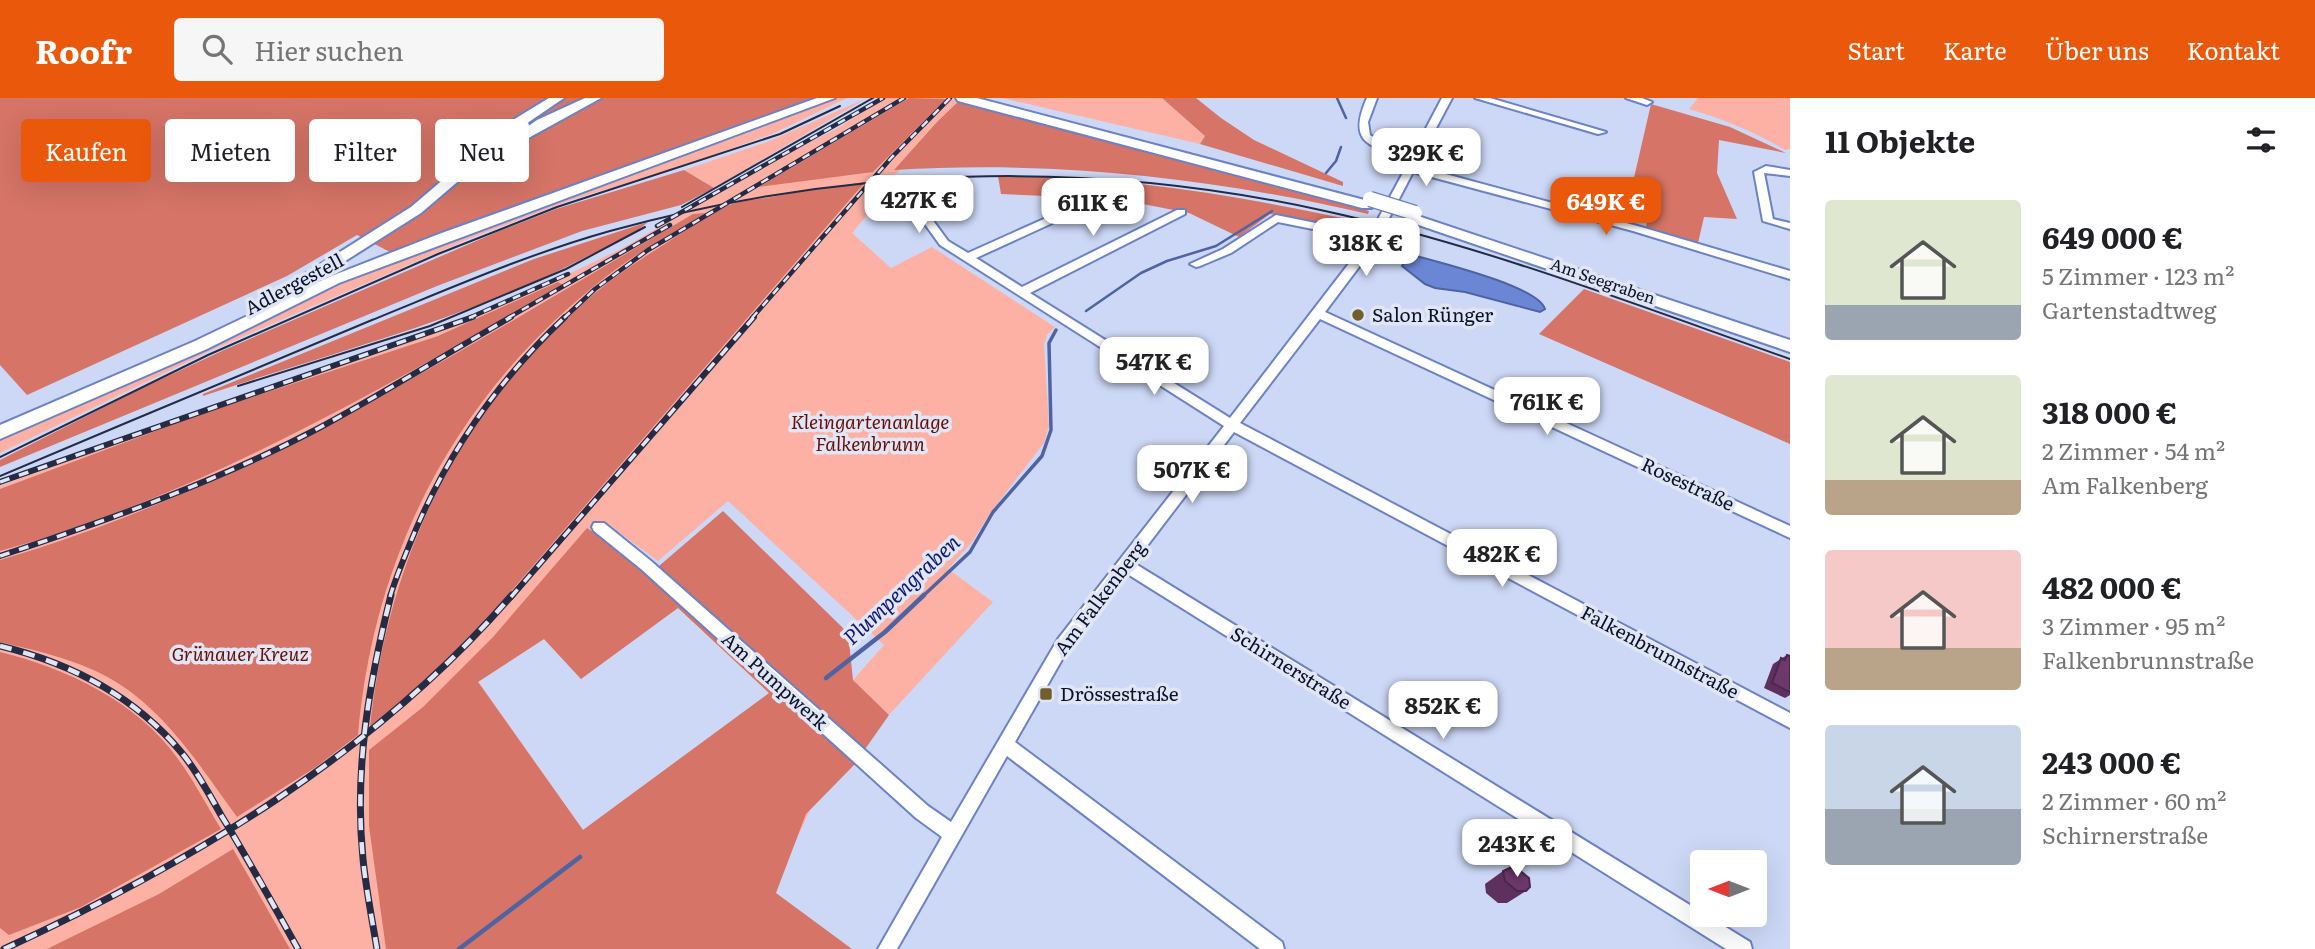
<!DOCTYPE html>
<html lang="de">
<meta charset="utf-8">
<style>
body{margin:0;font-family:Literata,serif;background:#f6f6f6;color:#202124;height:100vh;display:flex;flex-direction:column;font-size:26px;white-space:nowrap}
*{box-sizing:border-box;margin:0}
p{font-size:23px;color:#757577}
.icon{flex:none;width:38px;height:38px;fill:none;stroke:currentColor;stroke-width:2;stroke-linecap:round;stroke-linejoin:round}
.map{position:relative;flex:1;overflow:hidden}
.side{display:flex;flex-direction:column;background:#fff;width:525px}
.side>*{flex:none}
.guide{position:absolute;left:21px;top:21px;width:665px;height:63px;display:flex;gap:14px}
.needle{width:46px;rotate:270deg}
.tools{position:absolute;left:1690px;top:752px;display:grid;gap:14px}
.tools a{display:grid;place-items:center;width:77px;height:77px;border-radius:7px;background:#fff;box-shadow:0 7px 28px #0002;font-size:35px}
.price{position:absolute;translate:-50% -60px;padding:0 16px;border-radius:14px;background:#fff;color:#222;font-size:23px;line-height:46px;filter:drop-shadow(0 2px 4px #0008)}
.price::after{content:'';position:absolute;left:50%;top:42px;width:21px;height:16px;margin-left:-10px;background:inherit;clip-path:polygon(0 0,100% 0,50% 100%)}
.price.selected{background:#ea580c;color:#fff}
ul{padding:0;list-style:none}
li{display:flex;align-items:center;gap:21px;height:175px;padding:0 35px}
li span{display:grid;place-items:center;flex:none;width:196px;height:140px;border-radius:7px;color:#555}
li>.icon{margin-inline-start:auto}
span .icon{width:84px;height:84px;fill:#fffc;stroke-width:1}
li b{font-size:30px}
h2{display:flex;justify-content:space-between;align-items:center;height:84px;padding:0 35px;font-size:30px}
.pill{padding:0 24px;border-radius:7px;background:#fff;box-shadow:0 7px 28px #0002;font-size:24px;line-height:63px}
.pill.selected{background:#ea580c;color:#fff}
header{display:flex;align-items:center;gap:42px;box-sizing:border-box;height:98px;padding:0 35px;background:#ea580c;color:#fff}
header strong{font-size:33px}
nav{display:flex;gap:38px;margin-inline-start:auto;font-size:24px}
.search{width:490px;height:63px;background:#f6f6f6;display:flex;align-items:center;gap:18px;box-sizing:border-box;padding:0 24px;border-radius:7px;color:#757577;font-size:26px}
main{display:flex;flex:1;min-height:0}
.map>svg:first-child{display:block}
</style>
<header>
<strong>Roofr</strong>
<div class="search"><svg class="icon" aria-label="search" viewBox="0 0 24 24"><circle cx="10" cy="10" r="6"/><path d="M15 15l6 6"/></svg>Hier suchen</div>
<nav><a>Start</a><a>Karte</a><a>Über uns</a><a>Kontakt</a></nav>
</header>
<main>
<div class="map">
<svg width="1790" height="851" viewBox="0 0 1790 851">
<rect width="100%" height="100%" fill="#cdd8f6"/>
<g fill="#fdb1a5">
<path d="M835 0H847L772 36 680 69 571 102 471 140 212 252 0 355V339L232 237 390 163 758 31Z"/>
<path d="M867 0 714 90 684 72 767 44Z"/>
<path d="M885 0H948L966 4 891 81 896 82 852 135 891 170 932 149 1055 229 1047 237 1044 247 1049 328 1044 345 991 414 972 444 948 471 993 504 889 617 853 582 884 547 728 403 658 463 603 423 594 433 680 507 581 581 544 541 478 583 583 732 770 595 854 666 810 712 771 797 849 851H0V388L143 334 397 249 501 208 621 151 771 64 836 31Z"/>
<path d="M1002 0H1162L1205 38 1200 46Z"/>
<path d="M1698 0H1790V51L1785 52C1755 34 1723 21 1689 11Z"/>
</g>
<g fill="#d57467" fill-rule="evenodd">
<path d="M0 0H822L392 155 357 137 287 178 27 297 0 267Z"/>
<path d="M909 0 946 1 873 74 759 89Z"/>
<path d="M1162 0H1196L1221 20 1254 42 1343 84V88L1200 46 1205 38Z"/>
<path d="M961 1 1290 88 1369 113 1368 116C1213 80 1053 62 894 72L937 24Z"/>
<path d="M1651 6 1730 29 1786 55 1719 42 1717 75 1737 121 1704 119 1698 145 1646 129 1649 115 1644 113 1633 84Z"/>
<path d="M684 72 714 90 681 107 582 133 437 188 0 369V362L140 291 224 252 497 134 556 111Z"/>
<path d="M998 78C1122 77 1245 99 1366 125L1361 133 1270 116 1239 139 1189 115 1117 101 1001 96Z"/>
<path d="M865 84 481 528 417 591 370 629C391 432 486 257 657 151 677 139 709 114 729 107 741 103 754 102 766 100 799 93 832 89 865 84Z"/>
<path d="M706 115C673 135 638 154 607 178 459 292 374 452 358 637L316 669 237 719C202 671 168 616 116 584 83 563 38 553 0 544V462C250 389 470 247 693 116Z"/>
<path d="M648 124C632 139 604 150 584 160 463 223 331 254 203 298V296L534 161Z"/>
<path d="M558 184 563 187C380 291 205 396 0 453V391L204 315 438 238Z"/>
<path d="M1584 191 1790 264V346L1539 236Z"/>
<path d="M723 413 843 530 849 543 853 582 889 617 854 667 806 716 776 795 852 851H386L369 728V652L423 609 493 539 587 430 652 474ZM678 510 769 595 583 732 478 584 544 541 581 581Z"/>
<path d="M0 554C66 570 138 604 178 661 194 683 207 708 221 731L81 809 9 837 0 830Z"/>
<path d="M233 751 290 851H47L159 796Z"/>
</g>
<path fill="#6b86d5" stroke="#4e63a2" stroke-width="2" d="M1413 157C1437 164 1538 188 1545 211L1540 214 1465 194 1435 190 1425 186 1402 168 1408 158Z"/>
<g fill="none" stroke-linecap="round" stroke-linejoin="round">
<g stroke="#4e63a2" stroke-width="2.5">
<path d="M1337 0 1346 20"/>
<path d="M1326 75 1336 63 1341 49"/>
<path d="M1086 213 1141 175 1167 163 1216 148 1272 113"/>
</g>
<path stroke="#4e63a2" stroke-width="3.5" d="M922 499 970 454 993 414 1042 358 1051 332 1049 245 1056 232"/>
<g stroke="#4e63a2" stroke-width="4.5">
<path d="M826 580 885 534 924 497"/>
<path d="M459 851 580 759"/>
</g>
<defs>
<g id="minor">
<path d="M1367 0H1377L1368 24 1370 37 1382 45 1413 55 1442 0H1452L1416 68 1641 129 1790 173V181L1633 133 1413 74 1374 149 1325 214 1790 428V440L1320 221 1240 325 1790 615V630L1234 334 1134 465 1750 844 1752 851H1726L1126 475 1068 551 1015 644 1282 844 1284 851H1260L1007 658 897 851H878L942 739 916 720 641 471 594 433 592 429 594 425H604L651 463 928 708 951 724 1058 541 1224 328 940 147 901 93 902 91H910L948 143 968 155 1064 112H1072V116L976 160 1022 189 1177 112H1185V116L1030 195 1230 320 1367 142 1278 124 1231 155 1200 168 1196 169 1190 166 1223 151 1276 117 1370 136 1411 60C1371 49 1346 47 1367 0Z"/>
<path d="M1475 0H1490L1606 34 1598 36Z"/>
<path d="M1626 0H1642L1652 4 1647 7Z"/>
<path d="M1766 68 1790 72V78L1764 75 1773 121 1790 125V131L1763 123 1754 74Z"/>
</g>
<g id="major">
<path d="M549 0H564L523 28 421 115 312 184H302L299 181 302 178 411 109 513 22Z"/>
<path d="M585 0H601L523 43 518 44 511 40 537 22Z"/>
<path d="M817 0H835L339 185 207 251 0 341V327L195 243 329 179 439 136Z"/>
<path d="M956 0H977L1372 104 1374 107 1372 110H1362L958 3Z"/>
<path d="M1412 116 1790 242V254L1407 123 1405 120Z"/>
</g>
</defs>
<use href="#minor" stroke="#6b82c5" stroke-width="4"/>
<use href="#major" stroke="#6b82c5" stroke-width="4"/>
<use href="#minor" fill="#fff" fill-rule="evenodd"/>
<use href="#major" fill="#fff" fill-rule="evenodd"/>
<g stroke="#232b45" stroke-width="2">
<path d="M682 109 873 0"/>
<path d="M238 288 430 228 566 171 645 129"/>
<path d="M0 359 208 257 438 156 557 109 780 36 840 8"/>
<path d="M0 378C124 326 248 273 372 222 451 190 528 156 610 133 844 68 1088 60 1325 113 1485 148 1636 207 1790 261"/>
</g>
<defs>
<g id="rail-far2">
<path d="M657 128 883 0"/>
<path d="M469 220 568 176"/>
<path d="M508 220 670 127"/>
<path d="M564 220 595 191 648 152 904 0"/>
<path d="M752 220 892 59 950 0"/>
</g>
<g id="rail-far1">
<path d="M0 384 473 219"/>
<path d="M0 458C108 422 216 384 317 331 382 296 446 256 511 219"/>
<path d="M390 499C395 482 402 465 409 448 444 360 496 284 565 219"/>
<path d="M511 499 754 219"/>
</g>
<g id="rail">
<path d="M0 548C70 565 134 598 181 654 197 673 209 696 221 717 248 761 273 806 298 851"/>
<path d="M4 851C193 764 374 656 512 497"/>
<path d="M377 851C372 821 366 791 363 761 354 672 369 584 391 497"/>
</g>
</defs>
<use href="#rail-far2" stroke="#232b45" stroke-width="4.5"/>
<use href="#rail-far1" stroke="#232b45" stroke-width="6"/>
<use href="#rail" stroke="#232b45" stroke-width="7"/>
<use href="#rail-far2" stroke="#e0e6f4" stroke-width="2.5" stroke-dasharray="8" stroke-linecap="butt"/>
<use href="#rail-far1" stroke="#e0e6f4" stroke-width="3.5" stroke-dasharray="10" stroke-linecap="butt"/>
<use href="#rail" stroke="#e0e6f4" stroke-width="4.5" stroke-dasharray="12" stroke-linecap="butt"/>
<defs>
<path id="major-bridge" d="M1370 101 1415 115"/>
</defs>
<use href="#major-bridge" stroke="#6b82c5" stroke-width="17" stroke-linecap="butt"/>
<use href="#major-bridge" stroke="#fff" stroke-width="14"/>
</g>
<g fill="#5e305d">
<path d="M1787 557 1790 558V597L1785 600 1764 590 1773 566Z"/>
<path d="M1503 773 1526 793 1507 805H1498L1486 795 1485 786Z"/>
</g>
<g fill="#6d386c" stroke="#4c274c" stroke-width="2">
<path d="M1787 557 1790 558V594L1772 585 1781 560 1785 562Z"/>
<path d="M1514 768 1529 780 1530 789 1526 793H1517L1505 783 1503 773Z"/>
</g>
<g fill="#715e2c" stroke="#e0e6f4" stroke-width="2.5">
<circle cx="1358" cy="217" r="7"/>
<rect x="1039" y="589" width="14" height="14" rx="3.5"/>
</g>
<g text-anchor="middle" stroke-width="7" stroke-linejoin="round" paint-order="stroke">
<g font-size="16" fill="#0a122b" stroke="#e0e6f4">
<text transform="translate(1603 183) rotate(19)" y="6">Am Seegraben</text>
</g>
<g font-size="19" fill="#0a122b" stroke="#e0e6f4">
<text transform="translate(294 186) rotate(-28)" y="7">Adlergestell</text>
<text transform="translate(1688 386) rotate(25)" y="7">Rosestraße</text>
<text transform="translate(1100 500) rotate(-53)" y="7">Am Falkenberg</text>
<text transform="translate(1660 554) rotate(28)" y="7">Falkenbrunnstraße</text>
<text transform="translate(1291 570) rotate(32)" y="7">Schirnerstraße</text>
<text transform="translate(775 583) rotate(42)" y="7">Am Pumpwerk</text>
</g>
<g font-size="19" fill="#0a122b" stroke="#e0e6f4" text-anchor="start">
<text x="1372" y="224">Salon Rünger</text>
<text x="1060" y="603">Drössestraße</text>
</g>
<g font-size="19" font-style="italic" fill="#680e0a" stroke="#e0e6f4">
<text x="870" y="331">Kleingartenanlage<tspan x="870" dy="22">Falkenbrunn</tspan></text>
<text x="240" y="563">Grünauer Kreuz</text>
</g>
<g font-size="21" font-style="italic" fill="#101875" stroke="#e0e6f4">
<text transform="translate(902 492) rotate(-43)" y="7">Plumpengraben</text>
</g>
</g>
</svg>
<div class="tools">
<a><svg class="needle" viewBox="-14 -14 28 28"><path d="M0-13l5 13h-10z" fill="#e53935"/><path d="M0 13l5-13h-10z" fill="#757577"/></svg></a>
</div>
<b class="price" style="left:1426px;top:90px">329K €</b>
<b class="price" style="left:919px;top:137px">427K €</b>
<b class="price selected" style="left:1606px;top:139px">649K €</b>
<b class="price" style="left:1093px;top:140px">611K €</b>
<b class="price" style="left:1366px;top:180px">318K €</b>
<b class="price" style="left:1154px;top:299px">547K €</b>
<b class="price" style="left:1547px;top:339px">761K €</b>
<b class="price" style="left:1192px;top:407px">507K €</b>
<b class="price" style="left:1502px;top:491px">482K €</b>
<b class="price" style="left:1443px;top:643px">852K €</b>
<b class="price" style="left:1517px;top:781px">243K €</b>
<div class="guide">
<a class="pill selected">Kaufen</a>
<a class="pill">Mieten</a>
<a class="pill">Filter</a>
<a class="pill">Neu</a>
</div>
</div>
<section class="side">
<h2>11 Objekte<svg class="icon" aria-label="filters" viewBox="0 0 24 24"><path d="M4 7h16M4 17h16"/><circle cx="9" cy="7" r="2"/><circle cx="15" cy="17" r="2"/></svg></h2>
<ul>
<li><span style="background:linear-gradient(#dfe7d0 75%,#9aa5b1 0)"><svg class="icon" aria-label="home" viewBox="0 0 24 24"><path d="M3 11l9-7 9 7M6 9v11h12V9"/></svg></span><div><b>649 000 €</b><p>5 Zimmer · 123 m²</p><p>Gartenstadtweg</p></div></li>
<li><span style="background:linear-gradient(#dfe7d0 75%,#b9a48a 0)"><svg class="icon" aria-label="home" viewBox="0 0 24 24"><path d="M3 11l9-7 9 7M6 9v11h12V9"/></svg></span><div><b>318 000 €</b><p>2 Zimmer · 54 m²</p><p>Am Falkenberg</p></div></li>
<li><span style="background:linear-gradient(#f6c9c9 70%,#b9a48a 0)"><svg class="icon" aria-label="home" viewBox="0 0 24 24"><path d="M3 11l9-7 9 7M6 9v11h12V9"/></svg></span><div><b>482 000 €</b><p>3 Zimmer · 95 m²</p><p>Falkenbrunnstraße</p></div></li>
<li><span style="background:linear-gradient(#c9d6e8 60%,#9aa5b1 0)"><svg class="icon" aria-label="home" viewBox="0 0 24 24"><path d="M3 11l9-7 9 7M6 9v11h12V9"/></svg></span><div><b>243 000 €</b><p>2 Zimmer · 60 m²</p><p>Schirnerstraße</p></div></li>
</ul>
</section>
</main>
